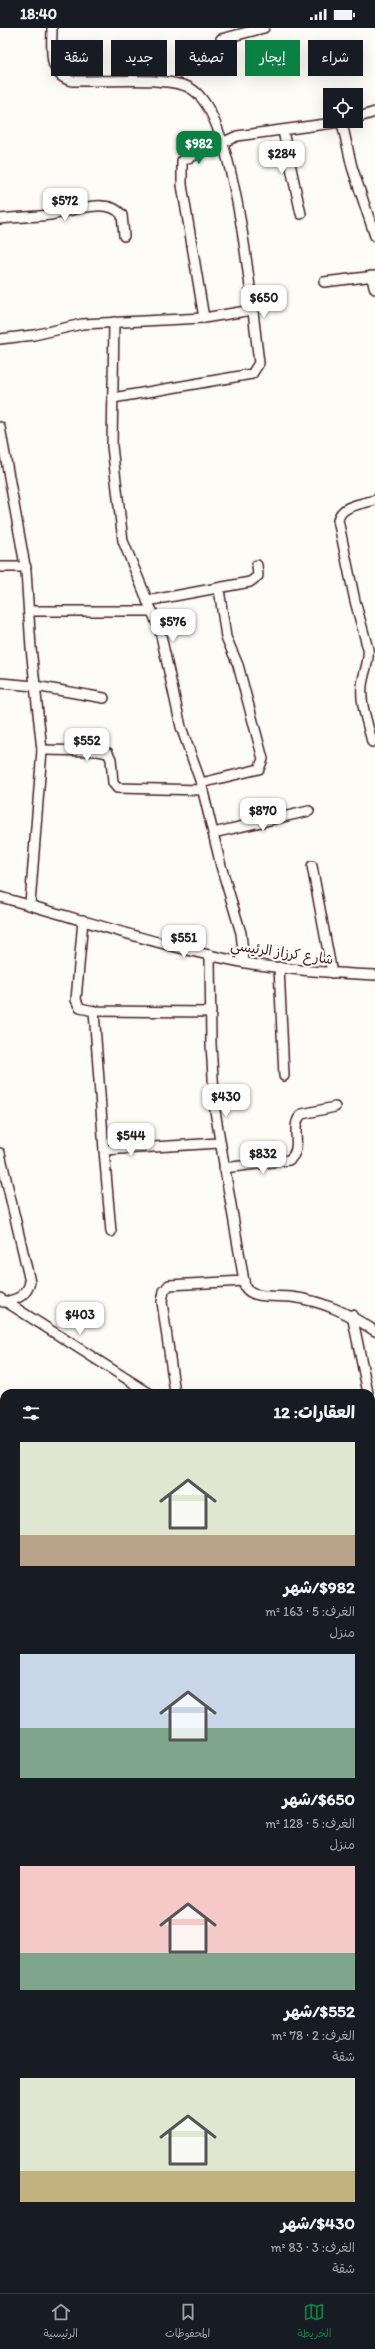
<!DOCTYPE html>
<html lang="ar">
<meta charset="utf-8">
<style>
body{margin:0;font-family:Itim,"Playpen Sans Arabic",sans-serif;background:#242831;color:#f1f3f6;direction:rtl;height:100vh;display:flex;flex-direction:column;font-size:15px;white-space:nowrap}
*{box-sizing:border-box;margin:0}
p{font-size:13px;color:#9ea1a6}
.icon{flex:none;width:22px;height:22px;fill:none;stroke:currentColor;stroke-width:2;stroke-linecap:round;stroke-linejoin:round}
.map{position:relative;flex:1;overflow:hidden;direction:ltr}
.sheet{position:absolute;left:0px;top:1361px;width:375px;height:904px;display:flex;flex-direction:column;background:#171b24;border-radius:12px 12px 0 0;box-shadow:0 4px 16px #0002;direction:rtl}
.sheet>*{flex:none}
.guide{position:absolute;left:12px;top:12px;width:351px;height:36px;direction:rtl;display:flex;gap:8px}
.buttons{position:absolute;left:323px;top:60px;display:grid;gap:8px}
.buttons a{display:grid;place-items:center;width:40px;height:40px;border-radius:0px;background:#171b24;box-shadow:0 4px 16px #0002;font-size:20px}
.price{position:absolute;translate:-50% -34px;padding:0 9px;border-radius:8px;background:#fff;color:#222;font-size:13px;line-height:26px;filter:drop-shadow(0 1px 2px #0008)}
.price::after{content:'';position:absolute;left:50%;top:24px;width:12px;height:9px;margin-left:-6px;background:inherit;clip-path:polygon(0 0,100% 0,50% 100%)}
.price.active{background:#0b8043;color:#fff}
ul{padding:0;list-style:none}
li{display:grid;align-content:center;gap:8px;height:212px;padding:0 20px}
li span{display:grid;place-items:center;height:124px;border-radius:0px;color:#555}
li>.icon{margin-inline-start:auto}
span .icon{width:72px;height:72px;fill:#fffc;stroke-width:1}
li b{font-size:17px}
h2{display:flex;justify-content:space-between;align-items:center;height:48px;padding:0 20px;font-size:17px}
.chip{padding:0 14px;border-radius:0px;background:#171b24;box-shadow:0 4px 16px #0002;font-size:14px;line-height:36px}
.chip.active{background:#0b8043;color:#fff}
.status{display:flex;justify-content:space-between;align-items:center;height:28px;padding:0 20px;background:#171b24;direction:ltr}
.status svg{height:11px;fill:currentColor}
.dock{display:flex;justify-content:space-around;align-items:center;height:56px;border-top:1px solid #363941;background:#171b24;font-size:11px;color:#9ea1a6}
.dock a{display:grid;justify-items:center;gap:2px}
.dock .active{color:#0b8043}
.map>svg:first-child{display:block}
</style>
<div class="status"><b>18:40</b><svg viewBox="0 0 49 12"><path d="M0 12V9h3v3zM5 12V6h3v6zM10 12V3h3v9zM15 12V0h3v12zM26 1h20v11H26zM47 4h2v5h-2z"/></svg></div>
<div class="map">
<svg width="375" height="2265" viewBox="0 0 375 2265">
<rect width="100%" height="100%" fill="#fdfcf7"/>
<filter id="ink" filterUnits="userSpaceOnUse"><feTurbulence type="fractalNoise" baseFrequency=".025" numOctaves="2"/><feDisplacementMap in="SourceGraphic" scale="8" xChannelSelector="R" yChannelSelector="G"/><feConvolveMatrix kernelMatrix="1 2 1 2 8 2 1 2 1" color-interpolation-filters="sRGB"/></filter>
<g filter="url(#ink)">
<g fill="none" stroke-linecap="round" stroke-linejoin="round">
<defs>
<g id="minor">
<path d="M52 0C52 21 47 47 72 53 100 54 168 48 190 60 237 85 252 282 259 335L252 346 113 370"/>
<path d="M221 11 264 0"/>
<path d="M356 90 375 84"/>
<path d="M342 95 352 139 375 208"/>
<path d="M283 103 301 186"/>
<path d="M0 191C17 189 33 189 50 187 69 184 107 168 122 187L124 208"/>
<path d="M371 248 375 261"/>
<path d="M324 254 375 248"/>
<path d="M204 290 182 157V133L237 108 348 93"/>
<path d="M114 294 112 418 123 513 160 603 181 699 201 755 221 838 241 905 244 934"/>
<path d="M0 311 34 307 82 296 204 290 252 282"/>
<path d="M0 399 26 543 31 620 42 722 30 876"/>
<path d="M0 539H26"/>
<path d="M147 573 250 554 258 548 257 537"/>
<path d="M29 583H152"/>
<path d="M0 655 35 658 104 670"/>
<path d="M372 714C368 696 360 676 362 658 363 645 370 634 368 621L355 573 338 492C341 477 362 476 375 472"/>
<path d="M42 722 98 723 108 725 111 731 113 755 117 760 203 762"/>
<path d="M201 755 259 741 263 731 238 637 226 609 219 561"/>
<path d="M213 805 309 783"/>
<path d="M312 838 332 945"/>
<path d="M0 869C81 891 163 919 246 935 289 942 331 945 375 947"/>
<path d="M83 892 76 972 80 980 94 983 211 984"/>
<path d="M210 927 211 1016 215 1083 244 1253"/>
<path d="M279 939 284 1048"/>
<path d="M94 983 104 1122"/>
<path d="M0 1125 30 1254C27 1268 16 1272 3 1274"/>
<path d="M224 1140 289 1132C305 1120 288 1098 302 1086L335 1079"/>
<path d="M111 1204 104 1122 219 1115"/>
<path d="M0 1270 149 1365"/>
<path d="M352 1287 368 1365"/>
<path d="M175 1365 162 1274 164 1263 169 1257 244 1253 245 1259C253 1272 277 1267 291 1269 323 1273 348 1285 375 1303"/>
<path d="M371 1380 375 1400"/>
<path d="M371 1418 375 1417"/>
<path d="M0 1521H4"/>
<path d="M371 1549 375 1548"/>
<path d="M371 1565 375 1569"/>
<path d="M371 1660H375"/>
<path d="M0 1922 4 1923"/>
<path d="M371 2102 375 2104"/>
<path d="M0 2169 4 2179"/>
<path d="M39 2261 45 2264 56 2261"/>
<path d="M102 2261 103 2265"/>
<path d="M163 2261 164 2265"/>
<path d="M233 2261 234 2265"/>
<path d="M303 2261 304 2265"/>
<path d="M369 2261 370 2265"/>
</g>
</defs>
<use href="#minor" stroke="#4a1f2b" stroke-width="12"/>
<use href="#minor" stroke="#fdfcf7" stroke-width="9"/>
</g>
</g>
<g text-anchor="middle" stroke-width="4" stroke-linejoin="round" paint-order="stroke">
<g font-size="14" fill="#4a1f2b" stroke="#fdfcf7">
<text transform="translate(282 924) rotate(8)" y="5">شارع كرزاز الرئيسي</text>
</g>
</g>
</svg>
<div class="buttons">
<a><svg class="icon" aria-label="locate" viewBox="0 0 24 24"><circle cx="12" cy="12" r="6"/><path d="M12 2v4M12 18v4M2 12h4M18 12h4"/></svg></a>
</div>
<b class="price active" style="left:199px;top:137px">$982</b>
<b class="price" style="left:282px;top:147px">$284</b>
<b class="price" style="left:65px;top:194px">$572</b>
<b class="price" style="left:264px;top:291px">$650</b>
<b class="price" style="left:173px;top:615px">$576</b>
<b class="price" style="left:87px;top:734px">$552</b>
<b class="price" style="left:263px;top:804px">$870</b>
<b class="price" style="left:184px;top:931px">$551</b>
<b class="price" style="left:226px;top:1090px">$430</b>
<b class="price" style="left:131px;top:1129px">$544</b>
<b class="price" style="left:263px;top:1147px">$832</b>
<b class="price" style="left:80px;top:1308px">$403</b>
<div class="guide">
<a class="chip">شراء</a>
<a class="chip active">إيجار</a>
<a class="chip">تصفية</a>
<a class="chip">جديد</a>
<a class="chip">شقة</a>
</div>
<section class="sheet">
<h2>العقارات: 12<svg class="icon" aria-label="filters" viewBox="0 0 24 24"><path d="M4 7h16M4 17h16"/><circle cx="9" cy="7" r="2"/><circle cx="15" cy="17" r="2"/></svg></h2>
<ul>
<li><span style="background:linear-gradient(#dfe7d0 75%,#b9a48a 0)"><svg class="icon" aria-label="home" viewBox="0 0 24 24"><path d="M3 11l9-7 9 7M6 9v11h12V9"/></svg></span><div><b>$982/شهر</b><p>الغرف: 5 · 163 m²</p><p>منزل</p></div></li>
<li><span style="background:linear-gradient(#c9d6e8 60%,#7fa58c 0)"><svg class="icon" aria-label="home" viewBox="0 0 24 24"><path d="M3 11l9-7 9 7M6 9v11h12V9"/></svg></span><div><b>$650/شهر</b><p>الغرف: 5 · 128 m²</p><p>منزل</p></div></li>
<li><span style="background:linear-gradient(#f6c9c9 70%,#7fa58c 0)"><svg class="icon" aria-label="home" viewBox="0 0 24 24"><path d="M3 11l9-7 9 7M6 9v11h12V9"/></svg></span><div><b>$552/شهر</b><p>الغرف: 2 · 78 m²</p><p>شقة</p></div></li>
<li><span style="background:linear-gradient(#dfe7d0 75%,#c2b280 0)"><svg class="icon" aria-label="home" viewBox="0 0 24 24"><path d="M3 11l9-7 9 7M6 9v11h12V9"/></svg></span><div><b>$430/شهر</b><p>الغرف: 3 · 83 m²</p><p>شقة</p></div></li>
</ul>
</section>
</div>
<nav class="dock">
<a class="active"><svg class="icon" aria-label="map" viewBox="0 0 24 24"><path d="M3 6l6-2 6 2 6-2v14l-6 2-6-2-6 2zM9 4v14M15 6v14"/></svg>الخريطة</a>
<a><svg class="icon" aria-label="saved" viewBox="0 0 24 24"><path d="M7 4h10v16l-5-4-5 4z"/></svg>المحفوظات</a>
<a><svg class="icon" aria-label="home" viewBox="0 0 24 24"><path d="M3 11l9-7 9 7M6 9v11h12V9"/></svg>الرئيسية</a>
</nav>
